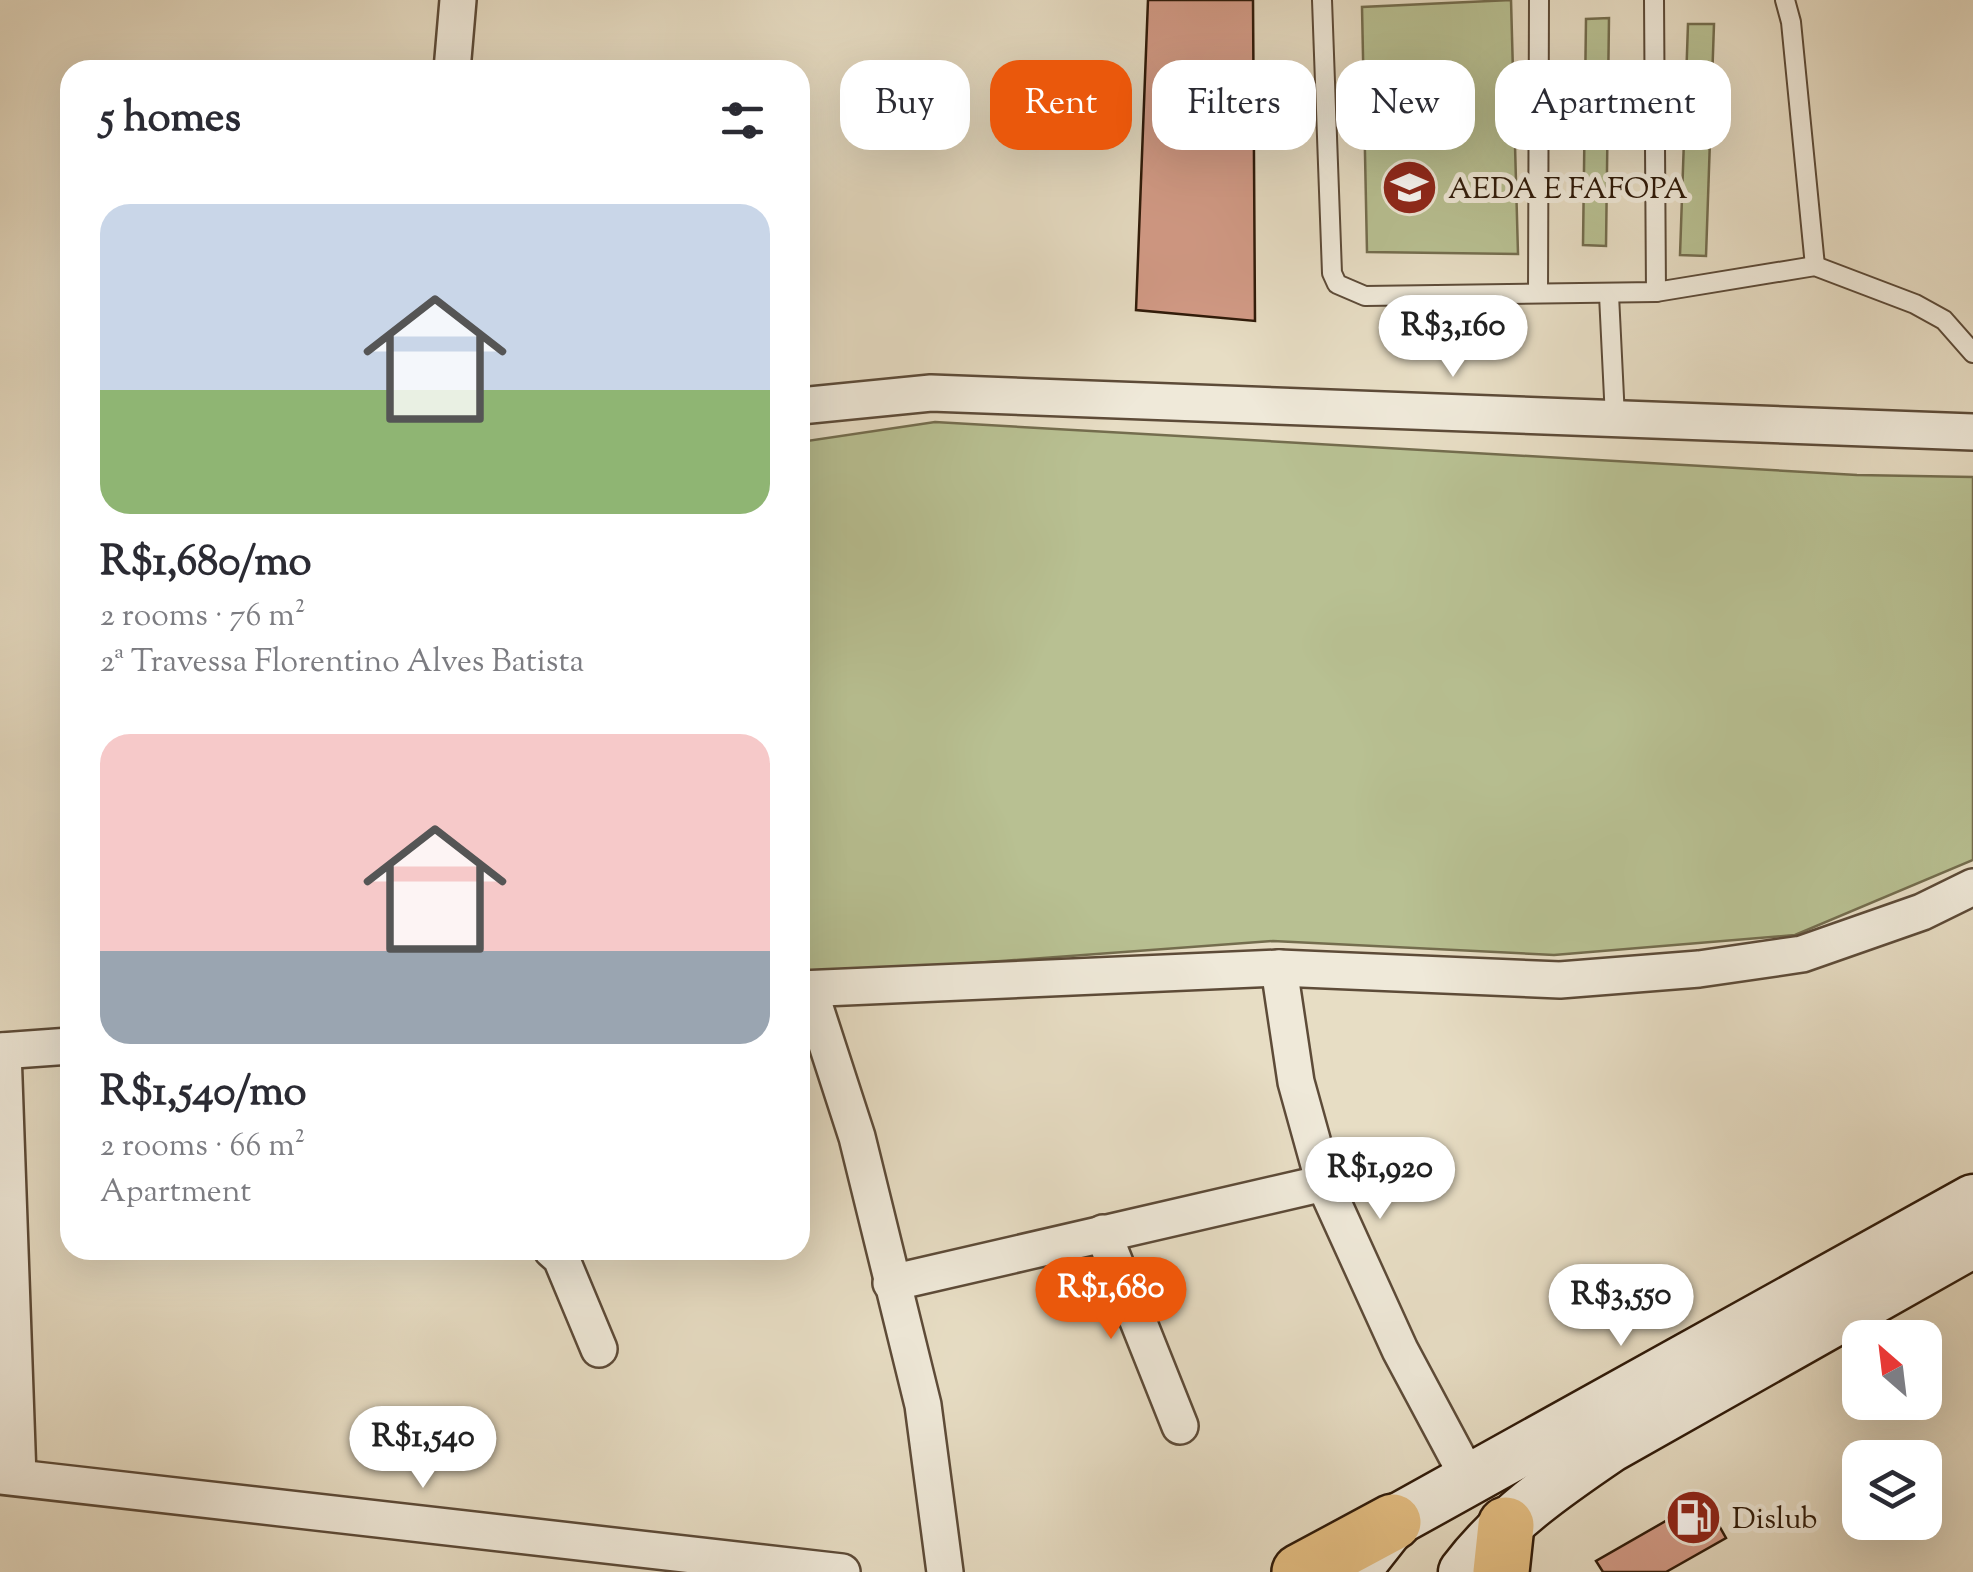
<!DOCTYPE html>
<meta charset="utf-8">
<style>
body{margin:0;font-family:"Sorts Mill Goudy",serif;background:#f7f7f7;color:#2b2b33;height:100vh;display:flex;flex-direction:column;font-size:38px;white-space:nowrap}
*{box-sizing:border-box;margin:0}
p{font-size:32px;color:#7c7c81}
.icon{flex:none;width:55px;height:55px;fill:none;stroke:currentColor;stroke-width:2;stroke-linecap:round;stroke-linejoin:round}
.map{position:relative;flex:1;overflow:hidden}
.sheet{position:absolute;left:60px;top:60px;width:750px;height:1200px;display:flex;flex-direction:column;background:#fff;border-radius:30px;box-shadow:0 10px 40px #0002}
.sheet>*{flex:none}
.banner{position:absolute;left:840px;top:60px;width:950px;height:90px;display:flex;gap:20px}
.needle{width:65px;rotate:332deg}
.tools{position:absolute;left:1842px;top:1320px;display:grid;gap:20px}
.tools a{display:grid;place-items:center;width:100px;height:100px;border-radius:20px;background:#fff;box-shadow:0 10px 40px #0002;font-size:50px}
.price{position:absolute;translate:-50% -85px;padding:0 22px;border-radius:35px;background:#fff;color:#222;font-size:32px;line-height:65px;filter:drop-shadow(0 2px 5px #0008)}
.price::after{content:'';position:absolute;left:50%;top:60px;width:30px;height:22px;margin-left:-15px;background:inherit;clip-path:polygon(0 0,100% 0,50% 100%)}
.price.selected{background:#ea580c;color:#fff}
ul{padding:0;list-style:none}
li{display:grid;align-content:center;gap:20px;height:530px;padding:0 40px}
li span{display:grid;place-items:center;height:310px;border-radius:30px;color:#555}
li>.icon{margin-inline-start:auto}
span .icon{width:180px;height:180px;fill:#fffc;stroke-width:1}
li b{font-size:42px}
h2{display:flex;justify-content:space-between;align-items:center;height:120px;padding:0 40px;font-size:42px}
.tag{padding:0 35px;border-radius:30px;background:#fff;box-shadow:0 10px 40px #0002;font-size:35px;line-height:90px}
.tag.selected{background:#ea580c;color:#fff}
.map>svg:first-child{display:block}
</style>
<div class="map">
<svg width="1973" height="1572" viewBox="0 0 1973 1572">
<rect width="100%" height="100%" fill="#e7ddc4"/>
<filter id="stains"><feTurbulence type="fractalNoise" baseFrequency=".002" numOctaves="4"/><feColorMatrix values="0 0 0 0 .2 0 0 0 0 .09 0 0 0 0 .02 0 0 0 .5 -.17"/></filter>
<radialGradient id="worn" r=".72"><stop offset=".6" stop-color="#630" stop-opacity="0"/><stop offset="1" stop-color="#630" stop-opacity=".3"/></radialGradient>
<g fill="#b8c092" stroke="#746d4e" stroke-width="2.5">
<path d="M1511 0 1518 254 1367 252 1362 7Z"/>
<path d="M1609 18 1606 246 1583 245 1586 19Z"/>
<path d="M1688 24H1714L1706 256 1680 255Z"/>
<path d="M935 422 1857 475 1973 477V860L1795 935 1554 955 1273 941 800 976V442Z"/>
</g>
<g fill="#d39b87" stroke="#2f1a09" stroke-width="2.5">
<path d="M1148 0H1253L1255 321 1136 310Z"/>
<path d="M1704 1499 1726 1538 1666 1572H1603L1596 1561Z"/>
</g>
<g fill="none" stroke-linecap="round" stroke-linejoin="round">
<defs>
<g id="service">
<path d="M1322 0 1332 273 1337 284 1365 296 1656 292 1815 266 1915 304 1944 320 1973 353"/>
<path d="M1654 0 1656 292"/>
<path d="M1785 0 1791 22 1815 266"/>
<path d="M1538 293 1539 0"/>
<path d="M1609 295 1615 418"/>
</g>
<g id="minor">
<path d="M452 70 458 0"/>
<path d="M800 406 931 393 1973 432"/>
<path d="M1279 968 1296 1082 1324 1183 1400 1350 1469 1479"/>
<path d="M800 989 1279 968 1560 980 1699 969 1802 954 1922 912 1973 887"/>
<path d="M809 989 857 1137 923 1405 945 1572"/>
<path d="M0 1051 70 1046"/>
<path d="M3 1051 18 1477"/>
<path d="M1103 1233 1180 1426"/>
<path d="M552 1250 561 1258 599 1349"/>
<path d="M891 1283 1324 1183"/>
<path d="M0 1476 842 1572"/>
</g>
<g id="secondary">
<path d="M1358 1572 1360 1564 1393 1522 1973 1200"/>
<path d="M1464 1572C1503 1520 1557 1483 1610 1447L1973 1242"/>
</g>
<g id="trunk">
<path d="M1300 1572 1393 1522"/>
<path d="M1501 1572 1506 1525"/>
</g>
</defs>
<use href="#service" stroke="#5d4b38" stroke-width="22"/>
<use href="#minor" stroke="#5d4b38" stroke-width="40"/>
<use href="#secondary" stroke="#2f1a09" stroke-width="55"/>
<use href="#trunk" stroke="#2f1a09" stroke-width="60"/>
<use href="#service" stroke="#efe9d9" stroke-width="18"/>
<use href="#minor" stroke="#efe9d9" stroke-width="35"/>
<use href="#secondary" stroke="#efe9d9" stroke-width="50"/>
<use href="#trunk" stroke="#e4be82" stroke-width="55"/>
</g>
<defs>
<symbol id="university-disc" viewBox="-11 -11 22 22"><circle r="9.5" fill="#8f2418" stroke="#efe9d9"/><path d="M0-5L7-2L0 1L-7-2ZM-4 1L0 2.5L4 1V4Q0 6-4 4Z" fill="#fff"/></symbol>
<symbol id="fuel-disc" viewBox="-11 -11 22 22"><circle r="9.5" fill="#8f2418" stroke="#efe9d9"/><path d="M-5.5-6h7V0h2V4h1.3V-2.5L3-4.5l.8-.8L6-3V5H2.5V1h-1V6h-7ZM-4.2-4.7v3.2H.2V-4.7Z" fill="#fff"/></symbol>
</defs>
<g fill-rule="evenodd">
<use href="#university-disc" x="1378" y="156" width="63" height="63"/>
<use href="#fuel-disc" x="1662" y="1486" width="63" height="63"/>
</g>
<g text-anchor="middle" stroke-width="10" stroke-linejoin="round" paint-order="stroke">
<g font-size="30" fill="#2f1a09" stroke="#efe9d9" text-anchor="start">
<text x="1448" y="198">AEDA E FAFOPA</text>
<text x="1732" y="1528">Dislub</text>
</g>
</g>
<rect width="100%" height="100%" filter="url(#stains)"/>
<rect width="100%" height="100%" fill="url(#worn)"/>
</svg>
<div class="tools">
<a><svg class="needle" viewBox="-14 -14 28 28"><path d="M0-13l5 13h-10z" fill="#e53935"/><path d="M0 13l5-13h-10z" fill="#7c7c81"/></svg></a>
<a><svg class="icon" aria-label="layers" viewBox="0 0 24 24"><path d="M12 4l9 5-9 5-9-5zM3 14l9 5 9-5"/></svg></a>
</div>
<b class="price" style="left:1453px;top:380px">R$3,160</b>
<b class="price" style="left:1380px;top:1222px">R$1,920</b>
<b class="price selected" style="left:1111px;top:1342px">R$1,680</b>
<b class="price" style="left:1621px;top:1349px">R$3,550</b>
<b class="price" style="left:423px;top:1491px">R$1,540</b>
<div class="banner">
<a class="tag">Buy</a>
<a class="tag selected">Rent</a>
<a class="tag">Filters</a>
<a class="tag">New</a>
<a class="tag">Apartment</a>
</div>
<section class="sheet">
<h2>5 homes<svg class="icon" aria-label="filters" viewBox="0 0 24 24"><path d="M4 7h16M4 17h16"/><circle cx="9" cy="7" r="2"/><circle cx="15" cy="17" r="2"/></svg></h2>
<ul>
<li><span style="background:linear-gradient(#c9d6e8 60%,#8fb573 0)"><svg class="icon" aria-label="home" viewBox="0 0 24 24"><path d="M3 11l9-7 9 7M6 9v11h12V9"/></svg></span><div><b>R$1,680/mo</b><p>2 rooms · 76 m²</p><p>2ª Travessa Florentino Alves Batista</p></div></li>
<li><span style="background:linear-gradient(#f6c9c9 70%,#9aa5b1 0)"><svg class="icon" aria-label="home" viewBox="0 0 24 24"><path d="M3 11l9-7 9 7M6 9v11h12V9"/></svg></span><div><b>R$1,540/mo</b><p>2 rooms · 66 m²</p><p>Apartment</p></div></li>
</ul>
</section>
</div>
